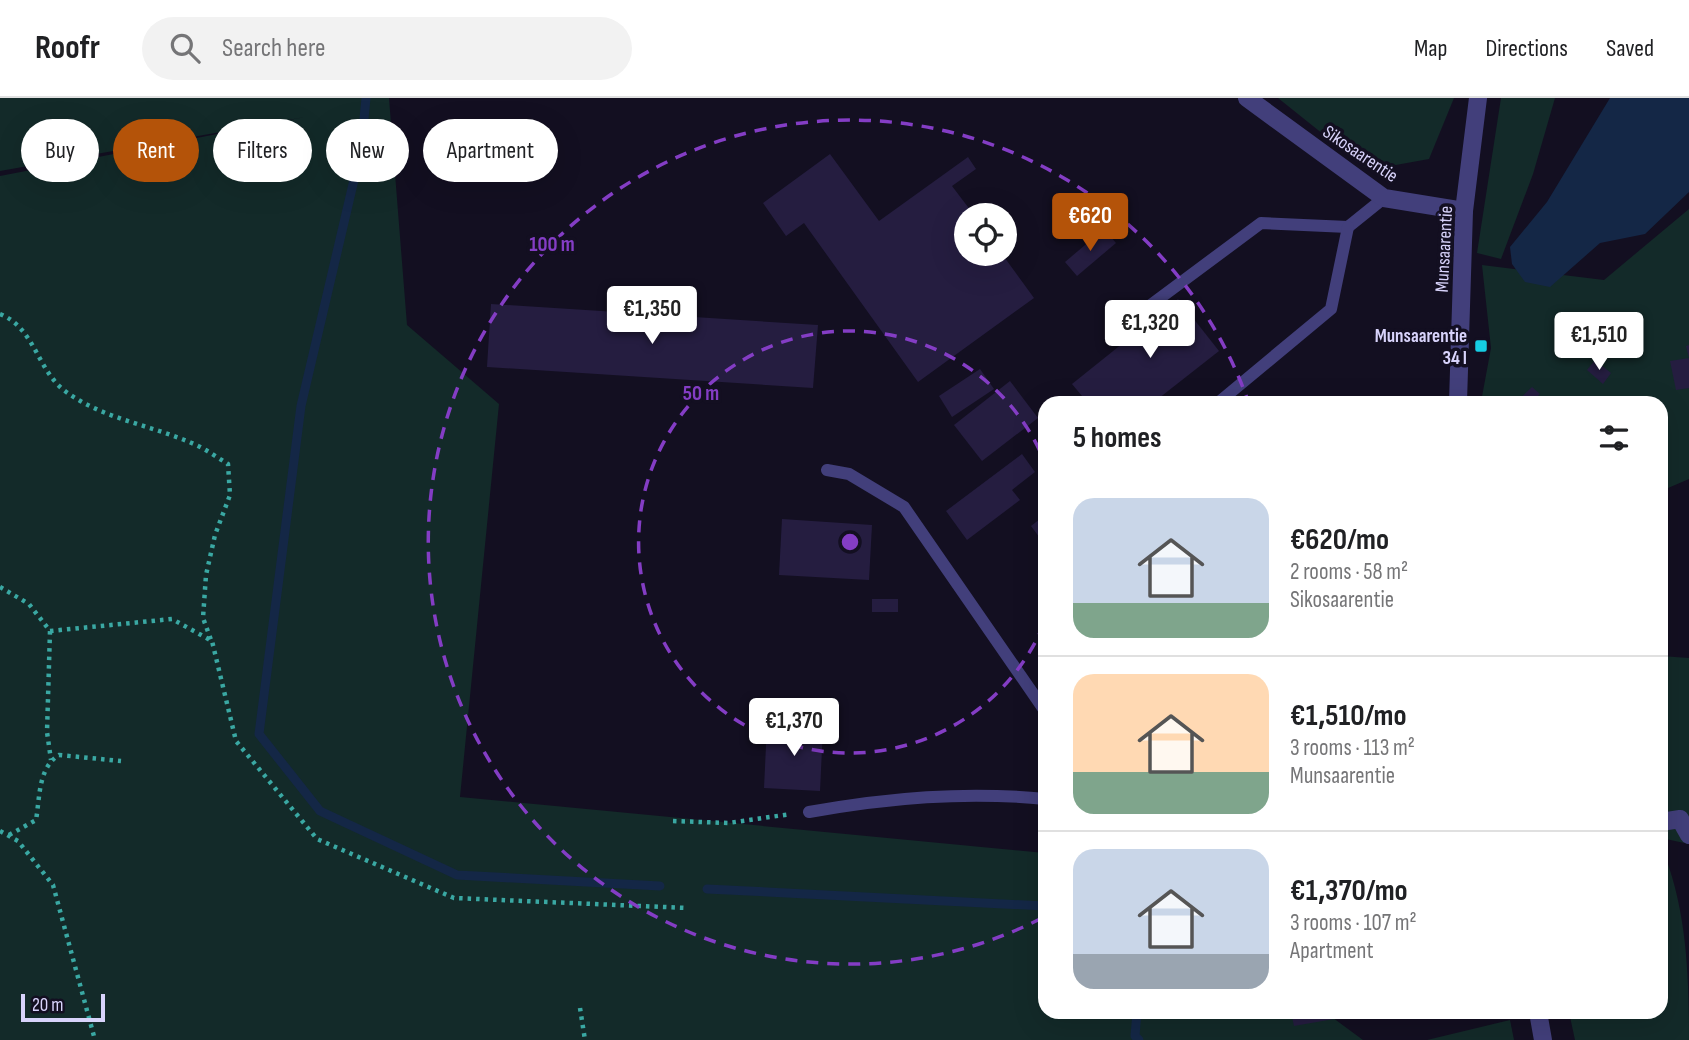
<!DOCTYPE html>
<meta charset="utf-8">
<style>
body{margin:0;font-family:"Sofia Sans Condensed",sans-serif;background:#f2f2f2;color:#202124;height:100vh;display:flex;flex-direction:column;font-size:26px;white-space:nowrap}
*{box-sizing:border-box;margin:0}
p{font-size:23px;color:#757577}
.icon{flex:none;width:38px;height:38px;fill:none;stroke:currentColor;stroke-width:2;stroke-linecap:round;stroke-linejoin:round}
.map{position:relative;flex:1;overflow:hidden}
.drawer{position:absolute;left:1038px;top:298px;width:630px;height:623px;display:flex;flex-direction:column;background:#fff;border-radius:21px;box-shadow:0 7px 28px #0002}
.drawer>*{flex:none}
.top-card{position:absolute;left:21px;top:21px;width:665px;height:63px;display:flex;gap:14px}
.controls{position:absolute;left:954px;top:105px;display:grid;gap:14px}
.controls a{display:grid;place-items:center;width:63px;height:63px;border-radius:50%;background:#fff;box-shadow:0 7px 28px #0002;font-size:35px}
.scale{position:absolute;left:21px;bottom:18px;width:84px;box-sizing:border-box;padding-left:7px;border:4px solid #d8d3fb;border-top:0;font-size:19px;line-height:24px;white-space:nowrap;color:#d8d3fb;-webkit-text-stroke:5px #130f21;paint-order:stroke}
.price{position:absolute;translate:-50% -60px;padding:0 16px;border-radius:7px;background:#fff;color:#222;font-size:23px;line-height:46px;filter:drop-shadow(0 2px 4px #0008)}
.price::after{content:'';position:absolute;left:50%;top:42px;width:21px;height:16px;margin-left:-10px;background:inherit;clip-path:polygon(0 0,100% 0,50% 100%)}
.price.on{background:#b45309;color:#fff}
ul{padding:0;list-style:none}
li{display:flex;align-items:center;gap:21px;height:175px;padding:0 35px}
li+li{border-top:2px solid #e0e0e0}
li span{display:grid;place-items:center;flex:none;width:196px;height:140px;border-radius:21px;color:#555}
li>.icon{margin-inline-start:auto}
span .icon{width:84px;height:84px;fill:#fffc;stroke-width:1}
li b{font-size:30px}
h2{display:flex;justify-content:space-between;align-items:center;height:84px;padding:0 35px;font-size:30px}
.pill{padding:0 24px;border-radius:32px;background:#fff;box-shadow:0 7px 28px #0002;font-size:24px;line-height:63px}
.pill.on{background:#b45309;color:#fff}
header{display:flex;align-items:center;gap:42px;box-sizing:border-box;height:98px;padding:0 35px;background:#fff;border-bottom:2px solid #e0e0e0}
header strong{font-size:33px}
nav{display:flex;gap:38px;margin-inline-start:auto;font-size:24px}
.search{width:490px;height:63px;background:#f2f2f2;display:flex;align-items:center;gap:18px;box-sizing:border-box;padding:0 24px;border-radius:38px;color:#757577;font-size:26px}
.map>svg:first-child{display:block}
</style>
<header>
<strong>Roofr</strong>
<div class="search"><svg class="icon" aria-label="search" viewBox="0 0 24 24"><circle cx="10" cy="10" r="6"/><path d="M15 15l6 6"/></svg>Search here</div>
<nav><a>Map</a><a>Directions</a><a>Saved</a></nav>
</header>
<div class="map">
<svg width="1689" height="942" viewBox="0 0 1689 942">
<rect width="100%" height="100%" fill="#130f21"/>
<g fill="#132a29">
<path d="M0 0H389L407 227 499 306 460 699 1045 755V914H1325L1363 942H0V78L305 19 0 73Z"/>
<path d="M1278 0H1454L1429 61 1368 72Z"/>
<path d="M1501 0H1555L1533 76 1501 161 1477 155Z"/>
<path d="M1689 111V381L1661 393V304H1481L1491 250 1482 167 1604 182Z"/>
<path d="M1661 558 1689 560V746L1661 740Z"/>
<path d="M1661 748C1687 809 1689 877 1689 942H1575L1569 914H1661Z"/>
<path d="M1510 922 1514 942H1427Z"/>
</g>
<path fill="#142746" d="M1610 0H1689V94L1645 136 1600 145 1550 189 1525 184 1512 166 1510 149 1547 104Z"/>
<g fill="none" stroke-linecap="round" stroke-linejoin="round">
<g stroke="#142746" stroke-width="9">
<path d="M366 0 361 52 301 308 259 636 320 713 457 777 660 788"/>
<path d="M707 791 1045 808"/>
<path d="M1137 914 1135 938 1139 942"/>
</g>
</g>
<g fill="#251d40">
<path d="M830 56 879 123 968 59 976 71 952 88 974 117H966V156H1002L1034 200 918 284 804 125 786 138 763 105Z"/>
<path d="M1104 131 1116 145 1077 178 1065 164Z"/>
<path d="M1178 201 1219 253 1154 304H1087L1072 286Z"/>
<path d="M491 206 818 227 813 290 487 269Z"/>
<path d="M1689 247V290L1676 292 1670 263 1689 260 1686 248Z"/>
<path d="M1595 262 1611 275 1603 286 1587 272Z"/>
<path d="M980 271 994 291 952 319 939 298Z"/>
<path d="M1010 283 1038 320 982 363 954 327Z"/>
<path d="M1532 289 1540 296 1535 301 1538 304H1516Z"/>
<path d="M1022 356 1035 374 1012 392 1020 402 967 442 946 413Z"/>
<path d="M1045 417V447L1031 428Z"/>
<path d="M782 421 872 427 869 482 779 477Z"/>
<rect x="872" y="501" width="26" height="13"/>
<path d="M767 626 823 629 820 693 764 690Z"/>
<path d="M1291 914H1351V918L1294 928Z"/>
</g>
<g fill="none" stroke-linecap="round" stroke-linejoin="round">
<g stroke="#3aa8a3" stroke-width="4.5" stroke-dasharray="3.5 5" stroke-linecap="butt">
<path d="M0 216C35 230 37 272 65 293 104 322 153 327 196 347 207 352 218 360 228 366L230 397 215 437 206 477 203 520 211 542"/>
<path d="M0 489 29 506 50 533 47 634 51 662"/>
<path d="M50 533 172 521 212 543 236 643 317 741 454 800 687 810"/>
<path d="M673 723 728 725 791 716"/>
<path d="M0 733 18 743 53 787 95 942"/>
<path d="M9 737 36 722C40 699 38 670 59 657L121 663"/>
<path d="M580 910 585 942"/>
</g>
<g stroke="#423f7b" stroke-width="12">
<path d="M1148 209 1261 125 1348 129 1384 100"/>
<path d="M1219 304 1331 211 1348 129"/>
<path d="M827 372 849 376 904 409 1045 613"/>
<path d="M809 714C888 700 965 693 1045 701"/>
</g>
<path stroke="#423f7b" stroke-width="18" d="M1247 0 1384 100 1464 113"/>
<g stroke="#423f7b" stroke-width="18">
<path d="M1458 304 1464 113 1478 0"/>
<path d="M1661 724 1680 721 1689 737"/>
<path d="M1538 914 1543 942"/>
</g>
</g>
<g fill="none" stroke="#843dc5" stroke-width="3.5" stroke-dasharray="12 9">
<path d="M1044 526A211 211 0 1 1 1044 362"/>
<path d="M1042 820A422 422 0 1 1 1248 303"/>
</g>
<rect fill="#16cde4" stroke="#130f21" stroke-width="2.5" x="1474" y="241" width="14" height="14" rx="3.5"/>
<g text-anchor="middle" stroke-width="7" stroke-linejoin="round" paint-order="stroke">
<g font-size="19" fill="#d8d3fb" stroke="#130f21">
<text transform="translate(1361 55) rotate(34)" y="7">Sikosaarentie</text>
<text transform="translate(1443 151) rotate(-87)" y="7">Munsaarentie</text>
</g>
<g font-size="19" font-weight="bold" fill="#d8d3fb" stroke="#130f21" text-anchor="end">
<text x="1467" y="244">Munsaarentie<tspan x="1467" dy="22">34 I</tspan></text>
</g>
</g>
<circle cx="850" cy="444" r="10" fill="#843dc5" stroke="#130f21" stroke-width="3.5"/>
<g font-size="21" text-anchor="middle" font-weight="bold" fill="#843dc5" stroke="#130f21" stroke-width="7" stroke-linejoin="round" paint-order="stroke">
<text x="552" y="153">100 m</text>
<text x="701" y="302">50 m</text>
</g>
</svg>
<div class="controls">
<a><svg class="icon" aria-label="locate" viewBox="0 0 24 24"><circle cx="12" cy="12" r="6"/><path d="M12 2v4M12 18v4M2 12h4M18 12h4"/></svg></a>
</div>
<div class="scale">20 m</div>
<b class="price on" style="left:1090px;top:155px">€620</b>
<b class="price" style="left:652px;top:248px">€1,350</b>
<b class="price" style="left:1150px;top:262px">€1,320</b>
<b class="price" style="left:1599px;top:274px">€1,510</b>
<b class="price" style="left:794px;top:660px">€1,370</b>
<div class="top-card">
<a class="pill">Buy</a>
<a class="pill on">Rent</a>
<a class="pill">Filters</a>
<a class="pill">New</a>
<a class="pill">Apartment</a>
</div>
<section class="drawer">
<h2>5 homes<svg class="icon" aria-label="filters" viewBox="0 0 24 24"><path d="M4 7h16M4 17h16"/><circle cx="9" cy="7" r="2"/><circle cx="15" cy="17" r="2"/></svg></h2>
<ul>
<li><span style="background:linear-gradient(#c9d6e8 75%,#7fa58c 0)"><svg class="icon" aria-label="home" viewBox="0 0 24 24"><path d="M3 11l9-7 9 7M6 9v11h12V9"/></svg></span><div><b>€620/mo</b><p>2 rooms · 58 m²</p><p>Sikosaarentie</p></div></li>
<li><span style="background:linear-gradient(#ffd9b3 70%,#7fa58c 0)"><svg class="icon" aria-label="home" viewBox="0 0 24 24"><path d="M3 11l9-7 9 7M6 9v11h12V9"/></svg></span><div><b>€1,510/mo</b><p>3 rooms · 113 m²</p><p>Munsaarentie</p></div></li>
<li><span style="background:linear-gradient(#c9d6e8 75%,#9aa5b1 0)"><svg class="icon" aria-label="home" viewBox="0 0 24 24"><path d="M3 11l9-7 9 7M6 9v11h12V9"/></svg></span><div><b>€1,370/mo</b><p>3 rooms · 107 m²</p><p>Apartment</p></div></li>
</ul>
</section>
</div>
